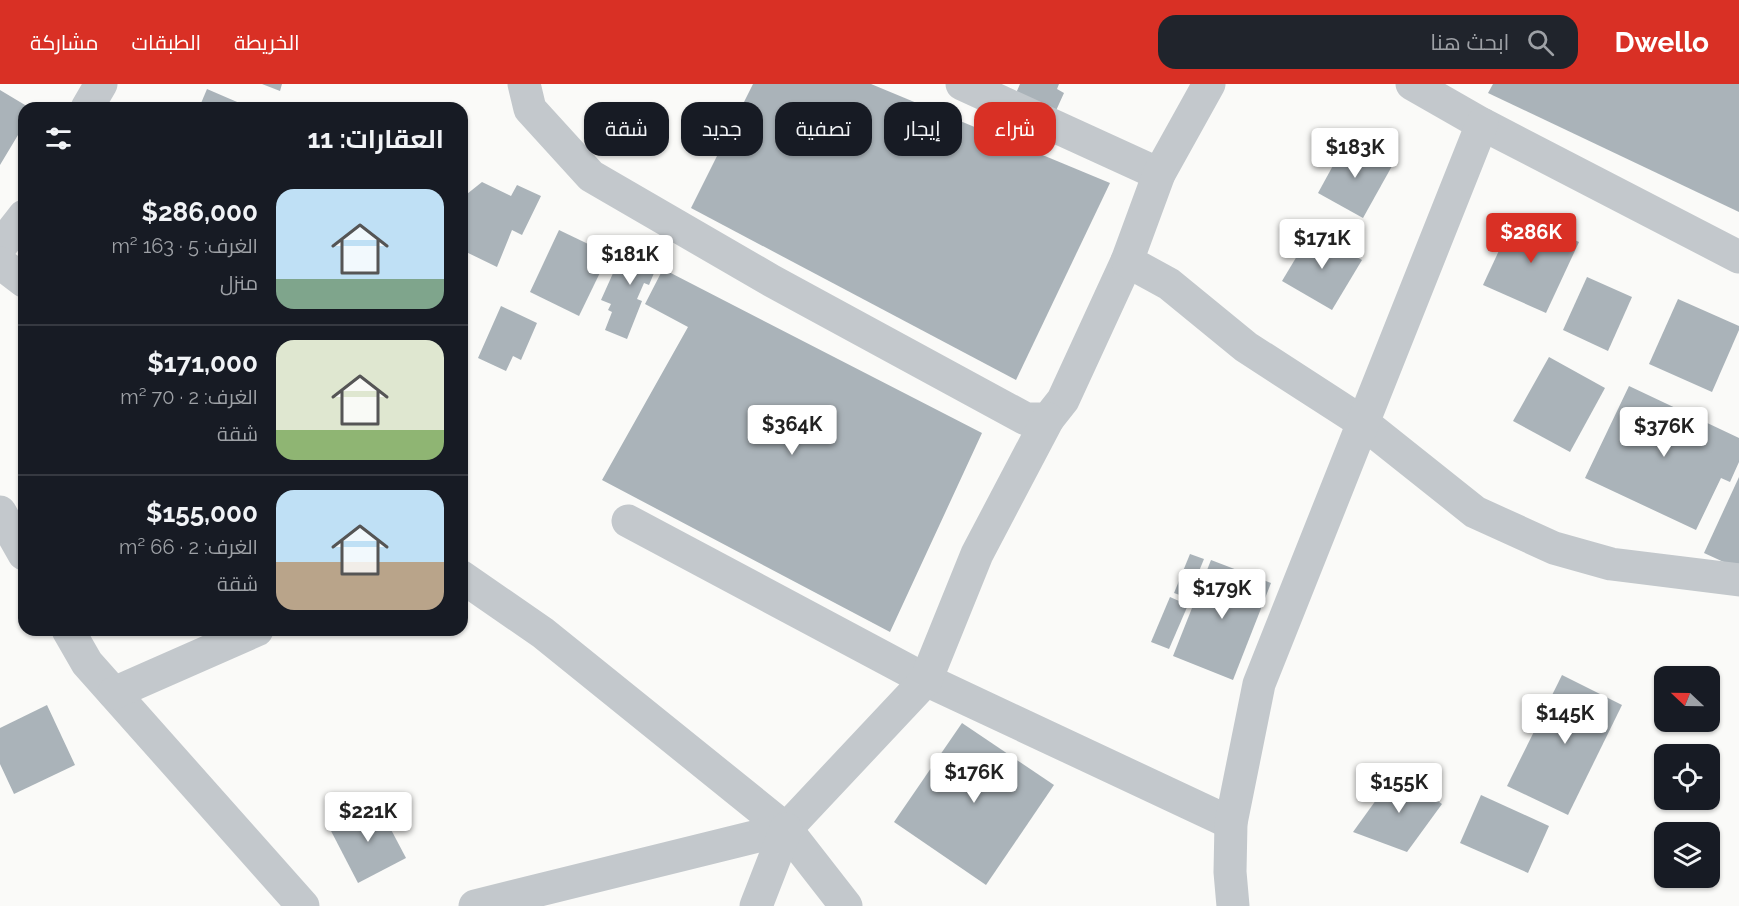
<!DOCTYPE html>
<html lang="ar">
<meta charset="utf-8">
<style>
body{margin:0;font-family:Raleway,Cairo,sans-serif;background:#20242c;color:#f1f3f6;direction:rtl;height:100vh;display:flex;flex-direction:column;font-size:22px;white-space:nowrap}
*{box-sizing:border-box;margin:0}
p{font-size:20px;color:#9ea1a6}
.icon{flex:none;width:33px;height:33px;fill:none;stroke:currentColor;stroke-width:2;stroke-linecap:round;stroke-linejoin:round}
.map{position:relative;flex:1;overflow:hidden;direction:ltr}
.details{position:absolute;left:18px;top:18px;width:450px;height:534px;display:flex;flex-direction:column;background:#171b24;border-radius:18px;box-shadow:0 2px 4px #0004;direction:rtl}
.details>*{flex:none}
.guide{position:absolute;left:486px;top:18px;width:570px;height:54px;direction:rtl;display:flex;gap:12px}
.needle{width:39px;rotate:292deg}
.tools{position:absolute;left:1654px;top:582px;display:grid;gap:12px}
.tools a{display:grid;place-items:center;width:66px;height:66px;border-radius:12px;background:#171b24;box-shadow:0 2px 4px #0004;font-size:30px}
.price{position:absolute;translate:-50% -51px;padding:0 14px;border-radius:6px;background:#fff;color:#222;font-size:20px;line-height:39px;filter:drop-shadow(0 2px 3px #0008)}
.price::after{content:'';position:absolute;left:50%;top:36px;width:18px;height:14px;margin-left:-9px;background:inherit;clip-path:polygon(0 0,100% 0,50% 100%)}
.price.on{background:#d93025;color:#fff}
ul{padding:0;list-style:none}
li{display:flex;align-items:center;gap:18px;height:150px;padding:0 24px}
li+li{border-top:2px solid #363941}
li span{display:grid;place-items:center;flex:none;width:168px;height:120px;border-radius:18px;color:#555}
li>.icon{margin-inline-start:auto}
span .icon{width:72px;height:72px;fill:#fffc;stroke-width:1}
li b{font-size:26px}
h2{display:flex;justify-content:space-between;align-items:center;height:72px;padding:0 24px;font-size:26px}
.pill{padding:0 21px;border-radius:18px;background:#171b24;box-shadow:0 2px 4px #0004;font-size:21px;line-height:54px}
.pill.on{background:#d93025;color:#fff}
header{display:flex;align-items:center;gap:36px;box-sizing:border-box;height:84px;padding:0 30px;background:#d93025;color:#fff}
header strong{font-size:28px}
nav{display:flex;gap:33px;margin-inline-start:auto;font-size:21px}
.search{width:420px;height:54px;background:#20242c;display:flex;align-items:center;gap:15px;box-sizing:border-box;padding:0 21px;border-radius:18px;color:#9ea1a6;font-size:22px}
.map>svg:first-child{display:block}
</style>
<header>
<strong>Dwello</strong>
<div class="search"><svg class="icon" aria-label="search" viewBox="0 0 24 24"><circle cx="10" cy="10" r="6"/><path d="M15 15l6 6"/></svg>ابحث هنا</div>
<nav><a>الخريطة</a><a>الطبقات</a><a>مشاركة</a></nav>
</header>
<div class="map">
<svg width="1739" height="822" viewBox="0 0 1739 822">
<rect width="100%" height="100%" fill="#fafaf8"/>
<g fill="#aab3b9">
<path d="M262 0H282L280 7Z"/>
<path d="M753 0H871L1110 99 1016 296 691 124Z"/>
<path d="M1020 0H1059L1057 5 1064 9 1054 31 1014 14Z"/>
<path d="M1493 0H1739V128L1488 9Z"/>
<path d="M207 5 251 24H199Z"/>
<path d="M0 6 30 24H24V41L0 81Z"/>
<path d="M1347 56 1392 82 1363 134 1318 109Z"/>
<path d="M482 98 511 112 517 101 541 112 522 151 512 146 497 183 462 166V114Z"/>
<path d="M1516 130 1579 158 1546 229 1483 201Z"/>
<path d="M559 146 609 170 579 232 530 208Z"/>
<path d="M1312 147 1362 176 1332 226 1282 197Z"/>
<path d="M627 158 645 165 646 161 656 165 663 177 658 190 654 189 649 201 644 199 637 215 642 217 627 255 605 246 612 228 608 226 611 220 601 216Z"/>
<path d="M663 185 982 349 890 548 602 396 688 243 645 220Z"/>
<path d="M1587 193 1632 213 1608 267 1563 246Z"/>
<path d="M1678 215 1739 242V246L1712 308 1649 280Z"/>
<path d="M501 222 537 239 521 276 513 272 506 287 478 274Z"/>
<path d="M1549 273 1605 304 1570 368 1513 337Z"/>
<path d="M1629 302 1739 354V378L1730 398 1721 394 1696 446 1585 394Z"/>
<path d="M1739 393V485L1704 469Z"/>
<path d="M1190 470 1204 475 1188 514 1174 509Z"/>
<path d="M1211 476 1271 499 1233 596 1173 572Z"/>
<path d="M1170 513 1188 521 1169 565 1151 558Z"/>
<path d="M1562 591 1622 621 1568 731 1507 702Z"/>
<path d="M47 621 75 681 14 710 0 680V644Z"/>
<path d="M962 639 1054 701 986 801 894 738Z"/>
<path d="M1397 687 1442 720 1407 768 1353 748Z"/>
<path d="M1481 711 1549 742 1528 789 1460 759Z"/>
<path d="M377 719 406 774 358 799 330 745Z"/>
</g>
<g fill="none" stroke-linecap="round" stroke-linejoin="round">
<g stroke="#c3c8cc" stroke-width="33">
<path d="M524 0 530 25 591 92 772 197 1026 335H1048L1063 316 1127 177"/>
<path d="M962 0 1159 90"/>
<path d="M1209 0 1159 90 1127 177 1169 200 1246 263 1362 338 1475 428 1554 464 1611 480 1739 496"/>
<path d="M1412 0 1482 40 1739 173"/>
<path d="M87 24 101 0"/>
<path d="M0 163 24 132"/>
<path d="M0 179 24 197"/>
<path d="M0 428 24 470"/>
<path d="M628 437 926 596 1231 739"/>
<path d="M462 493 543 549 786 745 846 822"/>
<path d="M68 546 87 579 303 822"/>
<path d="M114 609 257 546"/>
<path d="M475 822 786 745 926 596 977 470 1048 335"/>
<path d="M756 822 786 745"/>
<path d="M1233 822 1230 788 1231 739 1259 600 1482 40"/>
</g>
</g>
</svg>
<div class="tools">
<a><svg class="needle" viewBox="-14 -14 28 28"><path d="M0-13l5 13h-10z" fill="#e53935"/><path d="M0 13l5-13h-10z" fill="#9ea1a6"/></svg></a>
<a><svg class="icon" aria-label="locate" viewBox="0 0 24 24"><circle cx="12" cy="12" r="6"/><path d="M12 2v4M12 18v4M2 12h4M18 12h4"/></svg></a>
<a><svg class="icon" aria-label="layers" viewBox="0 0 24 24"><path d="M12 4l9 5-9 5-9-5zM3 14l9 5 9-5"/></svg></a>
</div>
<b class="price" style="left:1355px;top:95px">$183K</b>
<b class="price on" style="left:1531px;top:180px">$286K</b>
<b class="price" style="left:1322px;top:186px">$171K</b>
<b class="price" style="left:630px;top:202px">$181K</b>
<b class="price" style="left:792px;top:372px">$364K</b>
<b class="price" style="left:1664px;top:374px">$376K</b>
<b class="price" style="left:1222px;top:536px">$179K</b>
<b class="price" style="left:1565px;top:661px">$145K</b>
<b class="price" style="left:974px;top:720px">$176K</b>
<b class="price" style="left:1399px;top:730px">$155K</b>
<b class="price" style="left:368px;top:759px">$221K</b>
<div class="guide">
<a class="pill on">شراء</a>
<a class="pill">إيجار</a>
<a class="pill">تصفية</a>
<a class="pill">جديد</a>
<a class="pill">شقة</a>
</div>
<section class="details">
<h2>العقارات: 11<svg class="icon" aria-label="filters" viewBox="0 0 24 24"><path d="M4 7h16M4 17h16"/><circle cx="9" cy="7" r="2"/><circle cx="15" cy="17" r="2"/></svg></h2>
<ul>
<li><span style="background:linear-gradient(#bfe0f5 75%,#7fa58c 0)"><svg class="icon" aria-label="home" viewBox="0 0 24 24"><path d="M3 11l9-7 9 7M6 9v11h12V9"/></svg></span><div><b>$286,000</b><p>الغرف: 5 · 163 m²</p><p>منزل</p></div></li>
<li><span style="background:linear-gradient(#dfe7d0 75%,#8fb573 0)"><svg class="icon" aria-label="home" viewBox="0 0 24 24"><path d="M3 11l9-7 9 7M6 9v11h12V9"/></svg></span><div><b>$171,000</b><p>الغرف: 2 · 70 m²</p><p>شقة</p></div></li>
<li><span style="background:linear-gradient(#bfe0f5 60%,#b9a48a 0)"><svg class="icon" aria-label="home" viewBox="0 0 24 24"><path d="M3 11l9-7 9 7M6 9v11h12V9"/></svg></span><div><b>$155,000</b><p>الغرف: 2 · 66 m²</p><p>شقة</p></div></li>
</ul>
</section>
</div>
